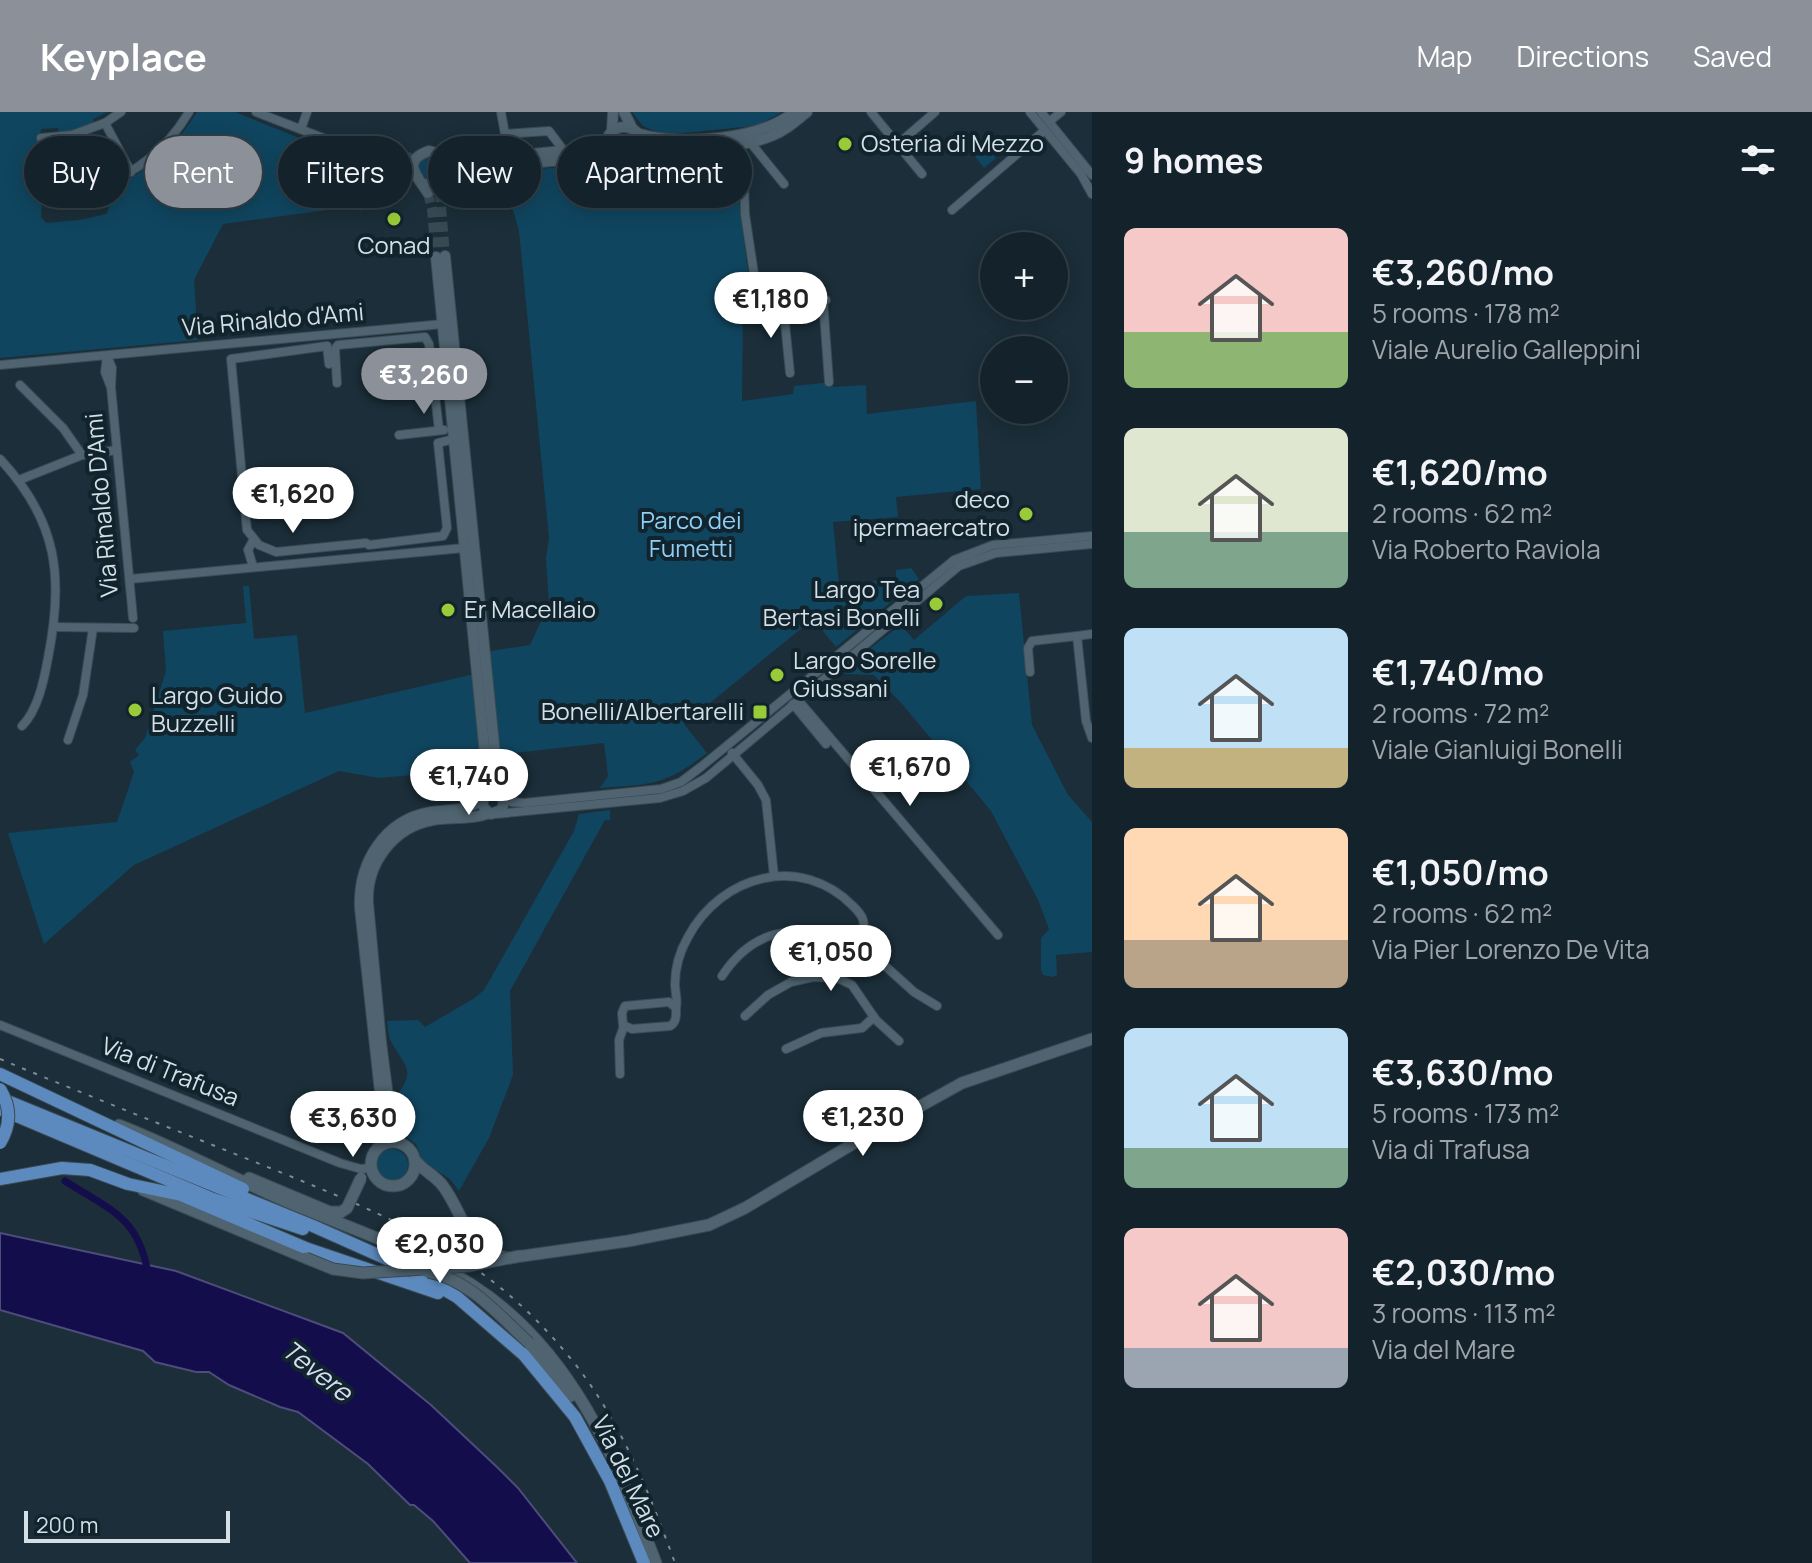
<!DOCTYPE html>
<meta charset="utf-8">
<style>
body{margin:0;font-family:Manrope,sans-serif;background:#1d2a33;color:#f1f3f6;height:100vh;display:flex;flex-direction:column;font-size:30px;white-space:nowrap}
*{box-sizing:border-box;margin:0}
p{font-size:26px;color:#9da4a9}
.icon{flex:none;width:44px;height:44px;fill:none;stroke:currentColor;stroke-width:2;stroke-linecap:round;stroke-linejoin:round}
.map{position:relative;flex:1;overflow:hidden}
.drawer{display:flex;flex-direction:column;background:#14222b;width:720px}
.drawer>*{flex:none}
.top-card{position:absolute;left:24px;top:24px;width:760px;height:72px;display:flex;gap:16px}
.controls{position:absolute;left:980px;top:120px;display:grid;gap:16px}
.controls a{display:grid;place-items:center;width:88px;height:88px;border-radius:50%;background:#14222b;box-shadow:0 4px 20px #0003,0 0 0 2px #333f47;font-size:40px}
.scale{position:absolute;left:24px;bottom:20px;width:206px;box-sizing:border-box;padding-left:8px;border:4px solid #d4dfe6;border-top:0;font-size:22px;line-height:28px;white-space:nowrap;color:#d4dfe6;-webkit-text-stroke:6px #11242e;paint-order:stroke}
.price{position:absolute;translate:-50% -68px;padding:0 18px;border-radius:28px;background:#fff;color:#222;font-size:26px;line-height:52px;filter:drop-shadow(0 2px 4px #0008)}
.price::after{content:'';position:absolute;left:50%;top:48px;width:24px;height:18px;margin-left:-12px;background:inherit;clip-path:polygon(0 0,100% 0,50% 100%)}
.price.on{background:#8c9099;color:#fff}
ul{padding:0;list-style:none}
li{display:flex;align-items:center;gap:24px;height:200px;padding:0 32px}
li span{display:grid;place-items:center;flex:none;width:224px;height:160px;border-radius:12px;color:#555}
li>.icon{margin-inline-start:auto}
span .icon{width:96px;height:96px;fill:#fffc;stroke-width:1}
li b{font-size:34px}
h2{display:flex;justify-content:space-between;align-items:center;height:96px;padding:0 32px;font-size:34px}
.tag{padding:0 28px;border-radius:36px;background:#14222b;box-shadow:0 4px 20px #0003,0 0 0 2px #333f47;font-size:28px;line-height:72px}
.tag.on{background:#8c9099;color:#fff}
header{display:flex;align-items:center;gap:48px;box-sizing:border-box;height:112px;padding:0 40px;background:#8c9099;color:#fff}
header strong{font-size:38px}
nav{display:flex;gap:44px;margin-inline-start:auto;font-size:28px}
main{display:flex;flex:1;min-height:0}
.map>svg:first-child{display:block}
</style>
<header>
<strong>Keyplace</strong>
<nav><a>Map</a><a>Directions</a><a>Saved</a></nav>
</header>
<main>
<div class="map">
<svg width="1092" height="1451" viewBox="0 0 1092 1451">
<rect width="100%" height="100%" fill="#1b2e39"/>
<g fill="#10455f">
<path d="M0 0H107L93 7 94 12 83 17 59 22 58 16 41 17 34 71H43L41 105 46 111 80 108 106 102 109 97 105 79C145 62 174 37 197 0H235L329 38 399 57 373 80 360 100 358 94 223 112 194 168 198 228 0 246Z"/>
<path d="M632 0H782L760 12 743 15 663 23 643 14Z"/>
<path d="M980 25 996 46 984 56 968 35Z"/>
<path d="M727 39 733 44 752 191 748 192V200L743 202 742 289 793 282 794 274 832 270 833 275 866 273 867 302 976 289 981 377 896 385 898 405 833 410 839 472 896 467V458L911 456 919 467 836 535 813 507 684 612 707 641C664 674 653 672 600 676L608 664 604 631 514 641V654L379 666 339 659 134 753 44 832 8 721 117 710 134 660 130 650 139 643 135 638 145 626 166 559 163 519 246 511 243 474H249L254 527 297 523 305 601 492 558 490 539 530 533 549 492 546 446 549 426 519 119 511 91 506 93 493 71 500 66V60L589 53 626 61 669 46Z"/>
<circle cx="432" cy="56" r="13"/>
<path d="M1019 481 1032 613 1068 683 1092 710V840L1056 843 1057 863 1052 865 1043 863 1041 858V826L1049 817 1038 788 991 699 903 593 874 563 845 562 844 556 901 513 914 528 966 484Z"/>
<path d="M610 698V708H605L510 879 513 963 489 1026 459 1079 450 1067 423 1050 416 1032 404 1023 398 1010 406 999 397 983C418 956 402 952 391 929 388 924 388 916 387 909L418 908 425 915 473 887 484 878 574 719 579 702Z"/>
<circle cx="392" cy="1053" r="16"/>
</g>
<path fill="#130d4c" stroke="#4d4c7a" stroke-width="2" d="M0 1121 176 1159 343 1221 431 1293 498 1356 518 1376 577 1451H470L433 1409 414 1393H410L368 1352 298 1300 280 1295 229 1273 209 1260H196L155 1250 143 1239 0 1198Z"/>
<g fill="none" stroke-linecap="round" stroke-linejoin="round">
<path stroke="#130d4c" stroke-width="7" d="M65 1069C110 1098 139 1105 148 1162"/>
<g stroke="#374953" stroke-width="8" stroke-dasharray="8 4" stroke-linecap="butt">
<path d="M369 37 411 45"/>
<path d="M367 43 407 57"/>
</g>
<g stroke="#374953" stroke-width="10" stroke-dasharray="10 5" stroke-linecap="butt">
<path d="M452 45 472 48 499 45"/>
<path d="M455 63 500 54"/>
<path d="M440 80 445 144"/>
<path d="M428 81 432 97 436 145"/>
</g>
<defs>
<g id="minor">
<path d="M121 0 105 11 131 60"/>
<path d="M256 0 367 43"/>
<path d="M501 0 505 22 549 19 564 39"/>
<path d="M871 0 922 62"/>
<path d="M1030 0 1081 62 1092 82"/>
<path d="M1041 0 1092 63"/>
<path d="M1049 10 1061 0"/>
<path d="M301 17 307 0"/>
<path d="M41 26 72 23 105 11"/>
<path d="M750 30 784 72"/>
<path d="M737 32 744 69 745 102 759 195"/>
<path d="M898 32 935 0"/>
<path d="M347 33 369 37"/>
<path d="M97 73C137 63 168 35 189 0"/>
<path d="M952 98 1045 18"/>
<path d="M823 188 829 270"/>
<path d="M783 192 790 261"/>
<path d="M749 196 826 188"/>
<path d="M107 244 112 256 111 275 133 506"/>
<path d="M107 244 105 260 110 273"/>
<path d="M329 252 327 234 231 247 247 418 259 433 276 440 366 431 369 433 443 424 447 416 438 331 454 327"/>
<path d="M0 253 443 212"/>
<path d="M337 271 335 237 338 233 425 225 429 232 439 318"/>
<path d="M20 273 63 316 82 343"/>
<path d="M399 323 444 318"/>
<path d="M0 347C58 409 64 466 48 546 44 568 38 598 22 614"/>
<path d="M19 368 82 343 117 338"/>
<path d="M252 451 248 438 254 427"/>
<path d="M130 467 464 436"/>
<path d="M55 515 134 516"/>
<path d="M1092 522 1077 524 1086 609 1092 626"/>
<path d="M1030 560 1028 536 1032 529 1077 524"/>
<path d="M798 588 998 823"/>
<path d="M793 592 826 632"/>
<path d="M68 628 83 583 93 516"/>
<path d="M732 641 758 673 766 688 774 764"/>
<path d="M499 682 512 690 524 691 661 677 681 670 702 654 954 448 993 433 1092 424"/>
<path d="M496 702 660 686 683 679 706 666 959 454 996 441 1092 432"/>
<circle cx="858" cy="836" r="17"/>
<path d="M873 843 914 880 937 894"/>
<path d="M722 864C751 820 794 808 842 832"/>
<path d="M669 890 676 896C676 903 677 910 670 914L632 917 623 913 622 901 625 894Z"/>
<path d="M676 896C678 887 675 881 675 872 675 856 680 839 688 825 721 763 801 741 853 794 861 802 866 808 863 820"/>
<path d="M745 904 768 883 791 870 813 865 837 866 852 873 876 908 899 929"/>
<path d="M0 913 340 1051 361 1057 370 1056"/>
<path d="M786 937 821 921 862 916 874 905"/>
<path d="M620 962 619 928 624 914"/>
</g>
<g id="tertiary">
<path d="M624 0 632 16"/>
<circle cx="624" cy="33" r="18"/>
<path d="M612 19 613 0"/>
<path d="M640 22C681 34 760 28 794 0"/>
<path d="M499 45 584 37 607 27"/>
<path d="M637 47C680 31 731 41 771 24 785 19 796 9 807 0"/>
<path d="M500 54 584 46 613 48"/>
<path d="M422 72 439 73 447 65 455 63"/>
<path d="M428 81C418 65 400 49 429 39L452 45"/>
<path d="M445 144 499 682"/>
<path d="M436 145 485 643 487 676 482 692 485 697 491 702 501 698 504 691 501 684 492 680 485 684"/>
<path d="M398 1030 391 1008 381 930 368 791C366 752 393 715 433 708 451 705 473 708 489 701"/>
<path d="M381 1033 383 1008 360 796C358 751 384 708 431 700 449 697 468 700 484 686"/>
</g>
<g id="secondary">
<path d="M119 1013C178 1036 232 1066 290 1091 349 1116 419 1139 472 1173 571 1236 616 1346 656 1451"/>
<circle cx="393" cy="1052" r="22"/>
<path d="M415 1048C423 1059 435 1063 443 1074 464 1102 467 1141 508 1146L628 1129 709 1113 745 1096 861 1027 962 971 1092 927"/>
<path d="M249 1066 330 1100H341"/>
<path d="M143 1078 306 1146"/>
<path d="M529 1232 571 1284"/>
</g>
<g id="primary">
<path d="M0 962 243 1077"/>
<path d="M0 986 313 1114 405 1155 457 1185 524 1243 575 1305 610 1369 644 1451"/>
<path d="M0 997 213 1087 303 1117"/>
<path d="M0 1067 62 1056 90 1058 128 1072 181 1083 308 1137 438 1181"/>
</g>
</defs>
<use href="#minor" stroke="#3a4a53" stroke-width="10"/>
<use href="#tertiary" stroke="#3a4a53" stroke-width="12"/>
<use href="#secondary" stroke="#3a4a53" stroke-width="13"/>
<use href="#primary" stroke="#3a4a53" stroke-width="14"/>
<use href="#minor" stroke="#4f6470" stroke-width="8"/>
<use href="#tertiary" stroke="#4f6470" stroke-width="10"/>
<use href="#secondary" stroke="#4f6470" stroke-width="11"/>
<use href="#primary" stroke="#5d8abe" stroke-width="12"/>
<path stroke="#7c8b94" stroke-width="2" stroke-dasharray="4 8" stroke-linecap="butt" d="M0 947C91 985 183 1021 275 1058 395 1107 487 1143 571 1247 620 1307 649 1380 675 1451"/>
<defs>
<g id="secondary-bridge">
<path d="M341 1100 347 1096 361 1066"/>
<path d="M306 1146 333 1157 363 1161 469 1154 520 1144"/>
<path d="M470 1153 476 1150 480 1143 472 1125"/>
<path d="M428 1160C469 1167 500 1204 529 1231"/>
</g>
<path id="primary-bridge" d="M0 977C11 995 11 1013 0 1031"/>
</defs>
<use href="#secondary-bridge" stroke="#3a4a53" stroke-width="13" stroke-linecap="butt"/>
<use href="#primary-bridge" stroke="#3a4a53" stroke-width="14" stroke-linecap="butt"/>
<use href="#secondary-bridge" stroke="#4f6470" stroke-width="11"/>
<use href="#primary-bridge" stroke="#5d8abe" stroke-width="12"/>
</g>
<g fill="#98cb37" stroke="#11242e" stroke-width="3">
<circle cx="845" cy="32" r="8"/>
<circle cx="394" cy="107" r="8"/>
<circle cx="1026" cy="402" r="8"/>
<circle cx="936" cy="492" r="8"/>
<circle cx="448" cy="498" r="8"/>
<circle cx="777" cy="563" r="8"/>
<circle cx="135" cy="598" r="8"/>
<rect x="752" y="592" width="16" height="16" rx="4"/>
</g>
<g text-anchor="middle" stroke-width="8" stroke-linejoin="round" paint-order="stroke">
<g font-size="24" fill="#d4dfe6" stroke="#11242e" text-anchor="start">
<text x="861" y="40">Osteria di Mezzo</text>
<text x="394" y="142" text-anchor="middle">Conad</text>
<text x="1010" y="396" text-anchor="end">deco<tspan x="1010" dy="28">ipermaercatro</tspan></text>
<text x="920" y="486" text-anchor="end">Largo Tea<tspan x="920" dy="28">Bertasi Bonelli</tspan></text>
<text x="464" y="506">Er Macellaio</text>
<text x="793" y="557">Largo Sorelle<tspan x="793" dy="28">Giussani</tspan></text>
<text x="151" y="592">Largo Guido<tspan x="151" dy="28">Buzzelli</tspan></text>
<text x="744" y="608" text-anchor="end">Bonelli/Albertarelli</text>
</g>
<g font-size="24" fill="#d4dfe6" stroke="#11242e">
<text transform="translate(273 208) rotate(-5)" y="8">Via Rinaldo d'Ami</text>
<text transform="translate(102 393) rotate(-95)" y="8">Via Rinaldo D'Ami</text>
<text transform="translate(170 960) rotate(22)" y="8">Via di Trafusa</text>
<text transform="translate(628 1365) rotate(64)" y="8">Via del Mare</text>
</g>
<g font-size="24" fill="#8fcff4" stroke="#11242e">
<text x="691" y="417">Parco dei<tspan x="691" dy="28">Fumetti</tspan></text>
</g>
<g font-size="26" font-style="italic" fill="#d8dcf0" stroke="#11242e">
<text transform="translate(317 1259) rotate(38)" y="9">Tevere</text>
</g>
</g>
</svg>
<div class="controls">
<a>+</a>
<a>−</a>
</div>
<div class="scale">200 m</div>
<b class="price" style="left:771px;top:228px">€1,180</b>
<b class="price on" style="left:424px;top:304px">€3,260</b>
<b class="price" style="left:293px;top:423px">€1,620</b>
<b class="price" style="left:910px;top:696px">€1,670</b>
<b class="price" style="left:469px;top:705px">€1,740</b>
<b class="price" style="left:831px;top:881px">€1,050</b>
<b class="price" style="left:863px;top:1046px">€1,230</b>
<b class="price" style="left:353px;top:1047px">€3,630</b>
<b class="price" style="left:440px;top:1173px">€2,030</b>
<div class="top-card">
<a class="tag">Buy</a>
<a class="tag on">Rent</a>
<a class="tag">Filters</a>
<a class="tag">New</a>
<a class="tag">Apartment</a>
</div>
</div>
<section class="drawer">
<h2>9 homes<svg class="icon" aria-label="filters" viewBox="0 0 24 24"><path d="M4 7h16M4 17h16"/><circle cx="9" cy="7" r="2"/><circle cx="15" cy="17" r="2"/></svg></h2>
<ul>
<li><span style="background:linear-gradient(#f6c9c9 65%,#8fb573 0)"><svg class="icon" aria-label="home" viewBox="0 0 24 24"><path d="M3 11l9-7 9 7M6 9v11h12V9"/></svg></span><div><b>€3,260/mo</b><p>5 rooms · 178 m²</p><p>Viale Aurelio Galleppini</p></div></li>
<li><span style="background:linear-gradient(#dfe7d0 65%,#7fa58c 0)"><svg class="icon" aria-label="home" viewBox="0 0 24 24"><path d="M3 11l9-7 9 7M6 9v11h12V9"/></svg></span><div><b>€1,620/mo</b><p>2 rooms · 62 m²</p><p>Via Roberto Raviola</p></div></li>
<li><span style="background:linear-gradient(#bfe0f5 75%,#c2b280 0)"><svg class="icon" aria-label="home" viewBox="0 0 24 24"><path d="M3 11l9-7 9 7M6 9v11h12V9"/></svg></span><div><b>€1,740/mo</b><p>2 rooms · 72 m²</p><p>Viale Gianluigi Bonelli</p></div></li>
<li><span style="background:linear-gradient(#ffd9b3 70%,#b9a48a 0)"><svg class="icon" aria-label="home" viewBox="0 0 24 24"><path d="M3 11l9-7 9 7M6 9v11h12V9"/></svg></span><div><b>€1,050/mo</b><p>2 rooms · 62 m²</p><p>Via Pier Lorenzo De Vita</p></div></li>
<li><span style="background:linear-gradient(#bfe0f5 75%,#7fa58c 0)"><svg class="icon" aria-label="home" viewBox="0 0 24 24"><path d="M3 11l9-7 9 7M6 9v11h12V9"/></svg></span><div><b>€3,630/mo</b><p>5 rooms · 173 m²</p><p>Via di Trafusa</p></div></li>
<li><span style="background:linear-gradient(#f6c9c9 75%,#9aa5b1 0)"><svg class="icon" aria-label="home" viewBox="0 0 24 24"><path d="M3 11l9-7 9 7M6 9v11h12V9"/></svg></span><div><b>€2,030/mo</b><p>3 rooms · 113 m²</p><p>Via del Mare</p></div></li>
</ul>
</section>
</main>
